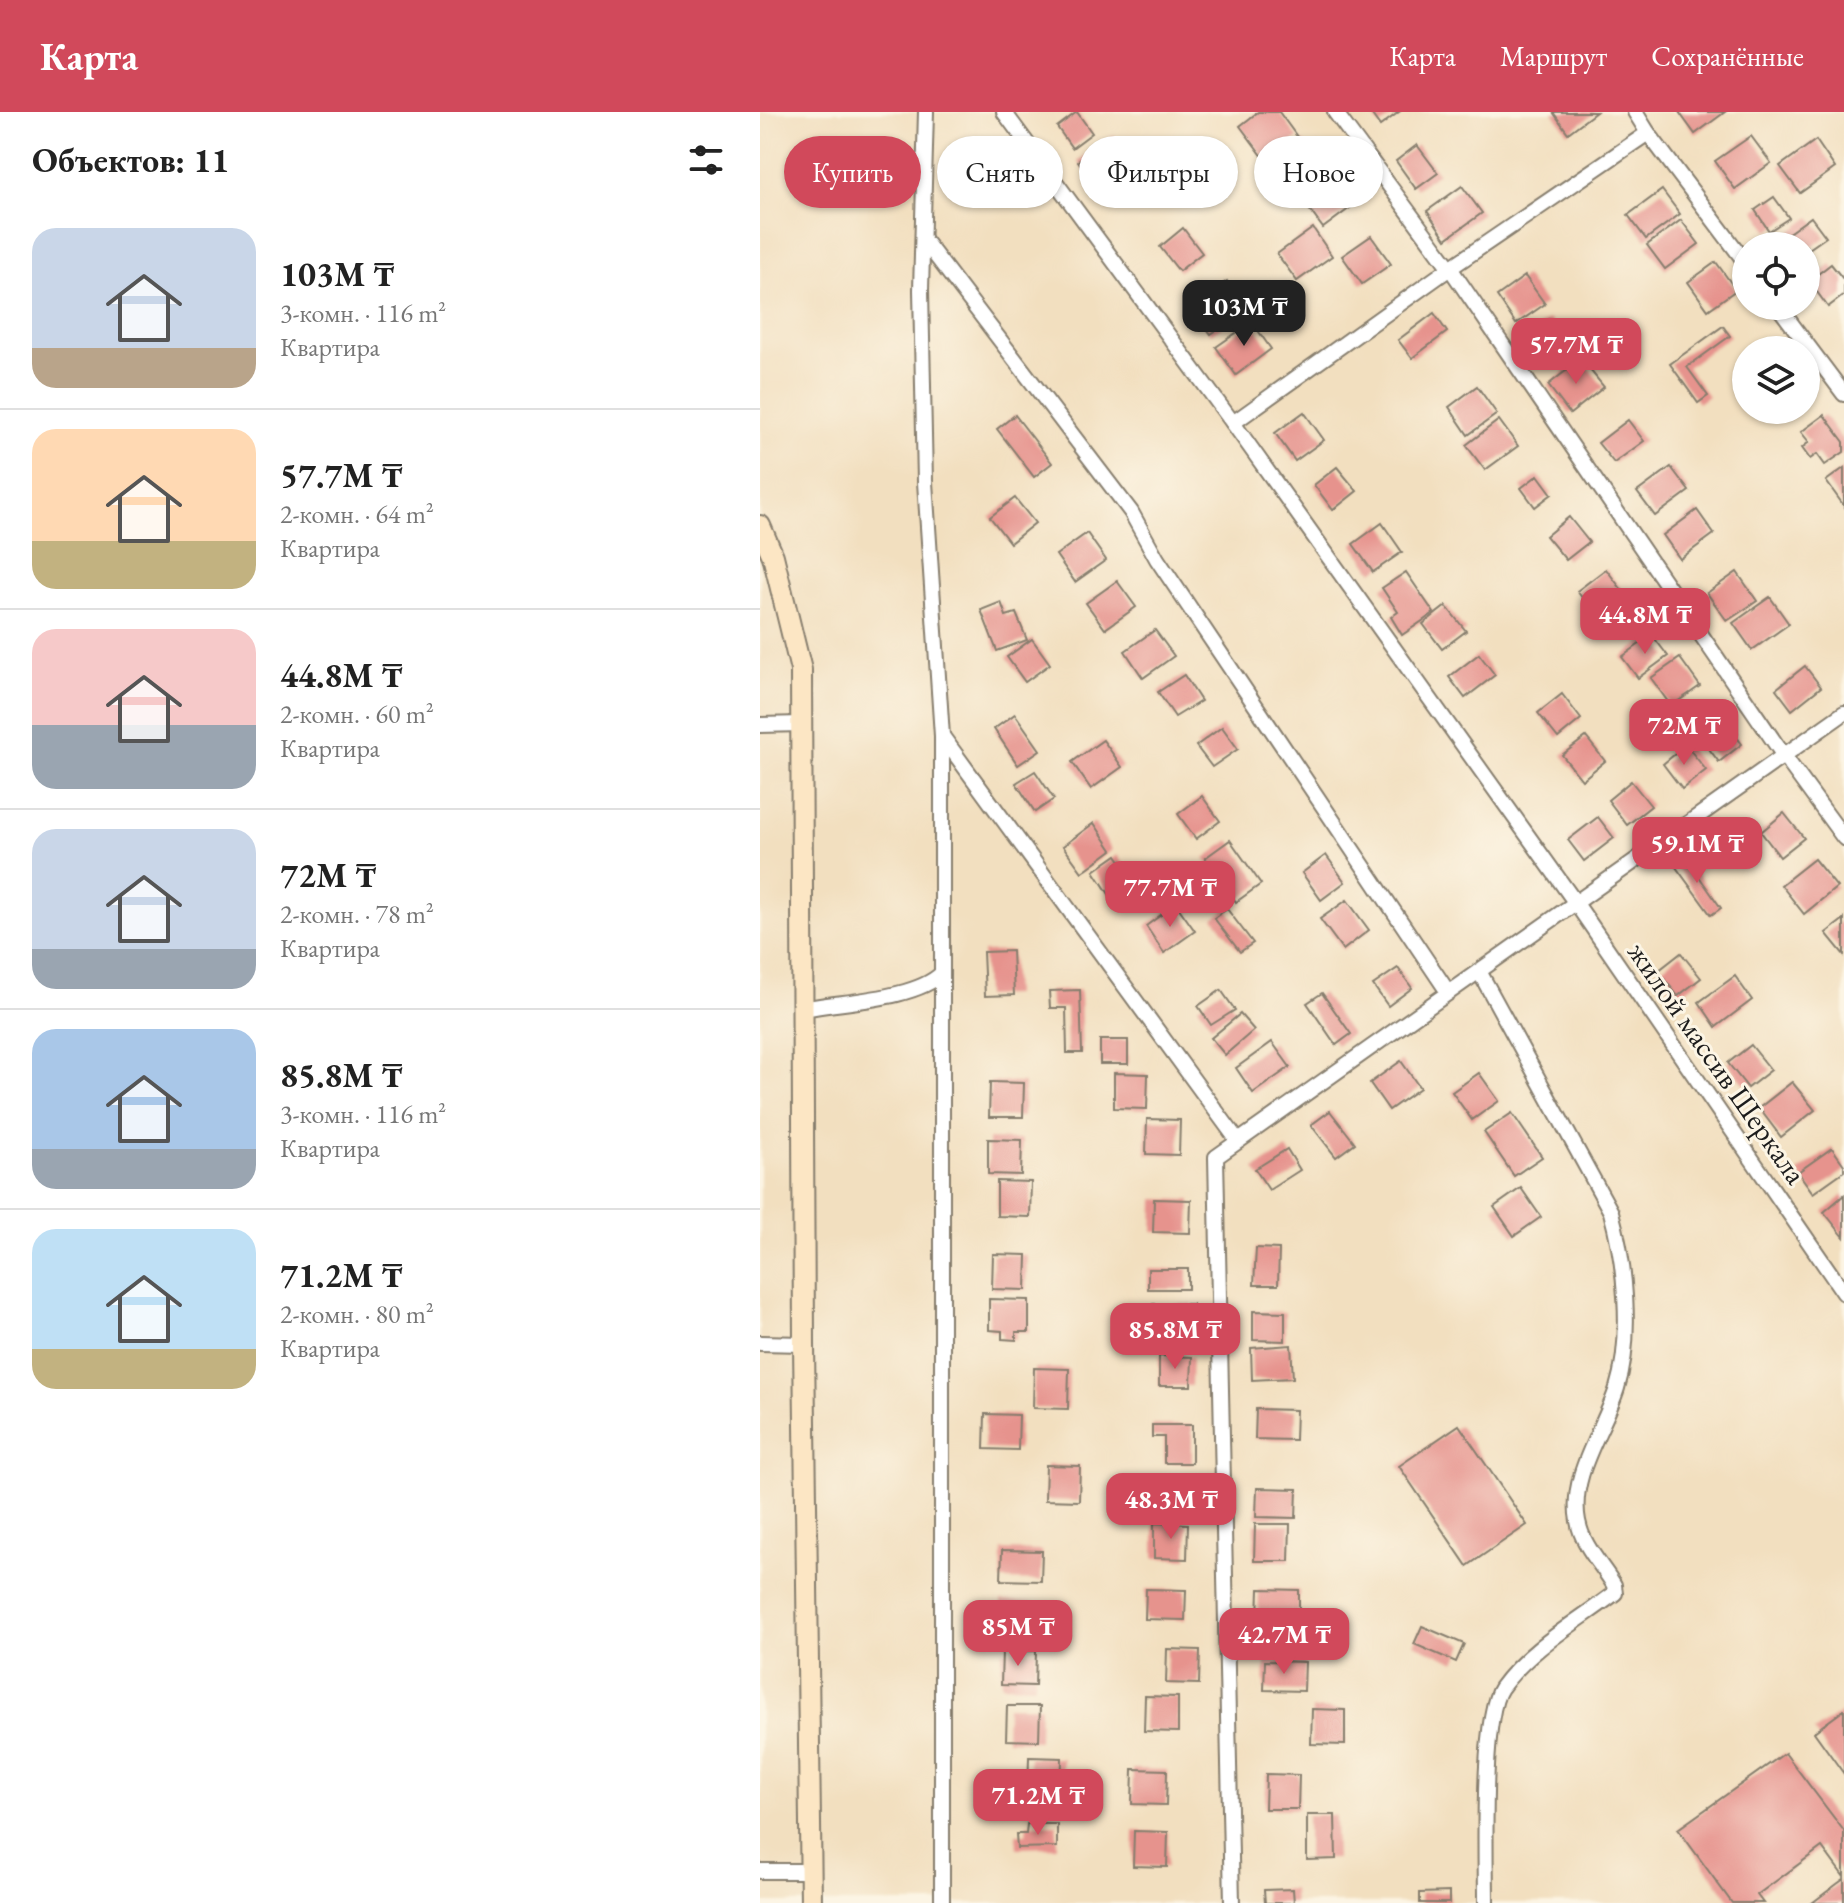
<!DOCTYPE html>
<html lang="ru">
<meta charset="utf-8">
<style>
body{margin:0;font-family:"EB Garamond",serif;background:#f2f2f2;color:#222;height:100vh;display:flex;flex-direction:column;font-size:30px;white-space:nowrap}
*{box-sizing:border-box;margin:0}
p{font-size:26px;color:#767676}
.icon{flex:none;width:44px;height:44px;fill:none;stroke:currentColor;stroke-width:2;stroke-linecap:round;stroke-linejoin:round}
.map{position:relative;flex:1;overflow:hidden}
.details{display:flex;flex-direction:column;background:#fff;width:760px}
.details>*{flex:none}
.guide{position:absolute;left:24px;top:24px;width:760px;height:72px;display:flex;gap:16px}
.fabs{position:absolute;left:972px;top:120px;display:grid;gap:16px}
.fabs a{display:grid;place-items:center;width:88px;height:88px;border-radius:50%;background:#fff;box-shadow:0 2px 6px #0004;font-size:40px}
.price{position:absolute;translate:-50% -68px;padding:0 18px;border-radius:16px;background:#d1495b;color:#fff;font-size:26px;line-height:52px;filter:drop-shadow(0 2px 4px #0008)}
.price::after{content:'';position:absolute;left:50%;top:48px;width:24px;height:18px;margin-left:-12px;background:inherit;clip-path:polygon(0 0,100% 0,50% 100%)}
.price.active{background:#222;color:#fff}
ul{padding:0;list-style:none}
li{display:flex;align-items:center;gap:24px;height:200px;padding:0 32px}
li+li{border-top:2px solid #e0e0e0}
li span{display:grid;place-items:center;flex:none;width:224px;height:160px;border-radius:24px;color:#555}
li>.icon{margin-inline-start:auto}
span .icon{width:96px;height:96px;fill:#fffc;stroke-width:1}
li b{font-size:34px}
h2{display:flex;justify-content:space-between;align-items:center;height:96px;padding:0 32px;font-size:34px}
.pill{padding:0 28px;border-radius:36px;background:#fff;box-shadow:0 2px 6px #0004;font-size:28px;line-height:72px}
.pill.active{background:#d1495b;color:#fff}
header{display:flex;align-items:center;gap:48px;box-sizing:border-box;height:112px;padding:0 40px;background:#d1495b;color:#fff}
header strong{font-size:38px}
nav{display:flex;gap:44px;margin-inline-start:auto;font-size:28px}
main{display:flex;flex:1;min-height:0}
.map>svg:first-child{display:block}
</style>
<header>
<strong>Карта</strong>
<nav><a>Карта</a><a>Маршрут</a><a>Сохранённые</a></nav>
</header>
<main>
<section class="details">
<h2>Объектов: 11<svg class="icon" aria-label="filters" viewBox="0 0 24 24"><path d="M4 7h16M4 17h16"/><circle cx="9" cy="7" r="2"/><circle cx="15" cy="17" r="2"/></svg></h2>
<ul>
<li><span style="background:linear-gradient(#c9d6e8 75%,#b9a48a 0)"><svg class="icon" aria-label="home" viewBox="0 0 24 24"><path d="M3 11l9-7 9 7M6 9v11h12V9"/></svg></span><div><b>103M ₸</b><p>3-комн. · 116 m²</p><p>Квартира</p></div></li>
<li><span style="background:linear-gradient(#ffd9b3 70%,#c2b280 0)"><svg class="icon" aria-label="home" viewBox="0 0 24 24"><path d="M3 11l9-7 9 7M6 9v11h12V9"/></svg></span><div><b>57.7M ₸</b><p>2-комн. · 64 m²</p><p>Квартира</p></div></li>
<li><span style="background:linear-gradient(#f6c9c9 60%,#9aa5b1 0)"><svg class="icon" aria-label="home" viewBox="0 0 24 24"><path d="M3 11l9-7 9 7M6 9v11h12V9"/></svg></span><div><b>44.8M ₸</b><p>2-комн. · 60 m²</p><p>Квартира</p></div></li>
<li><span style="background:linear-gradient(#c9d6e8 75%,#9aa5b1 0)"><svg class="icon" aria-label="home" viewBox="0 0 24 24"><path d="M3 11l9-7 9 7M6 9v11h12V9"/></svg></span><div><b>72M ₸</b><p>2-комн. · 78 m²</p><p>Квартира</p></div></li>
<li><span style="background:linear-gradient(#a9c7e8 75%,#9aa5b1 0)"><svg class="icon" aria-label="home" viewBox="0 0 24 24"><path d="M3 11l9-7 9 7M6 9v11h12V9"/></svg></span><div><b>85.8M ₸</b><p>3-комн. · 116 m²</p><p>Квартира</p></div></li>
<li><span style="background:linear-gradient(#bfe0f5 75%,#c2b280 0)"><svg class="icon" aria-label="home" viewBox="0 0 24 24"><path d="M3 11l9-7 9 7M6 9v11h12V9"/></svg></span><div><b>71.2M ₸</b><p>2-комн. · 80 m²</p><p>Квартира</p></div></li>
</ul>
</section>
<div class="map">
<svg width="1084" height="1791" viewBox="0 0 1084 1791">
<rect width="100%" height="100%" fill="#fcf5e5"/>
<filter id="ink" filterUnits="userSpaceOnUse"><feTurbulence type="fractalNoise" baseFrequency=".0125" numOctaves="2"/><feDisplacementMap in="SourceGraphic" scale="16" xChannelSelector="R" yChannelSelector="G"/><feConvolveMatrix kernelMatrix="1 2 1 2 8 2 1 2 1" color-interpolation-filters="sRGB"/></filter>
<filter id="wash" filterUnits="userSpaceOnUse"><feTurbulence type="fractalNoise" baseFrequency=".006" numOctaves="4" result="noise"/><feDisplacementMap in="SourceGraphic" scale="32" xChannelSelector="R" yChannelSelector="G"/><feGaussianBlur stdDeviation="1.8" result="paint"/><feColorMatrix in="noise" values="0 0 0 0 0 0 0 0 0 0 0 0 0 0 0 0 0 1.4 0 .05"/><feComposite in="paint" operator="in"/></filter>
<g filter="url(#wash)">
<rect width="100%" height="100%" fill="#f2dfbf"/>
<g id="blocks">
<g fill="#e6938d">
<path d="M317 0 332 21 312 36 297 15Z"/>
<path d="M498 0H519L538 26 507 50 480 14Z"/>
<path d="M610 0H639L620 14Z"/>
<path d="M793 0H836L808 21Z"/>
<path d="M919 0H965L935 22Z"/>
<path d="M354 23 373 51 338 76 318 49Z"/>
<path d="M991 24 1011 51 975 77 955 49Z"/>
<path d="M1056 28 1075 56 1040 81 1020 54Z"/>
<path d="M544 30 564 58 535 78 515 50Z"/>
<path d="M657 33 678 61 656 77 636 49Z"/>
<path d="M579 63 598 90 563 116 543 89Z"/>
<path d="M702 74 722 101 686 127 667 99Z"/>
<path d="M902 78 920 102 886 127 868 103Z"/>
<path d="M1014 85 1029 106 1009 119 995 98Z"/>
<path d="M1051 105 1066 125 1046 139V134H1024L1019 128Z"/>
<path d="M921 108 939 132 905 157 887 133Z"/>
<path d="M423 116 442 141 419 159 400 135Z"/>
<path d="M553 116 572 144 537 169 517 142Z"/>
<path d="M611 124 631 152 602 172 582 144Z"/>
<path d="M956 150 976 178 948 198 928 170Z"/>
<path d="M1071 152 1084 168V183L1068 195 1049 169Z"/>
<path d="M765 164 785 192 756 212 737 184Z"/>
<path d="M467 169 486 197 451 222 431 195Z"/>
<path d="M674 201 687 220 652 246 638 228Z"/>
<path d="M789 207 809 235 781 255 761 227Z"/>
<path d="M492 210 511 237 476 263 456 235Z"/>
<path d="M963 214 970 224 927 255 948 284 938 291 910 252Z"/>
<path d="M821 247 844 275 810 302 788 273Z"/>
<path d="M717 274 737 302 708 323 689 295Z"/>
<path d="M544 300 564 328 535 349 515 321Z"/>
<path d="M255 303 292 351 274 365 237 317Z"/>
<path d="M1064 303 1084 330V340L1065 353 1057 342 1050 347 1042 336 1049 330 1041 320Z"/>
<path d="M739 308 758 334 725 358 706 333Z"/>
<path d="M868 308 884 329 854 351 838 331Z"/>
<path d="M577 355 597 379 573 398 554 373Z"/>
<path d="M911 355 929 379 895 404 877 380Z"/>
<path d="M1084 356V394L1066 369Z"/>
<path d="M778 363 792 382 775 395 761 376Z"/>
<path d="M255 386 275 411 250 431 230 405Z"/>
<path d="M937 398 954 422 920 447 903 423Z"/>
<path d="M809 405 829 430 806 448 786 424Z"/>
<path d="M622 411 642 440 613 460 593 432Z"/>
<path d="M327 421 346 448 315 470 296 443Z"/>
<path d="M846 457 862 478 833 500 817 479Z"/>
<path d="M646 460 674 501 642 523 631 505 638 500 622 476Z"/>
<path d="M977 460 997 489 967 509 947 481Z"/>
<path d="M357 469 376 495 345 517 326 491Z"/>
<path d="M1010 485 1029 512 992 538 973 511Z"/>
<path d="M241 490 246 504 256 501 267 528 237 539 221 498Z"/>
<path d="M686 494 706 519 682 537 663 512Z"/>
<path d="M395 518 414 544 383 566 365 539Z"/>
<path d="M892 523 908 544 878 566 862 545Z"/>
<path d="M272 527 290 552 265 570 247 545Z"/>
<path d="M719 542 735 563 705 586 689 565Z"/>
<path d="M920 546 940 574 911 594 891 566Z"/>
<path d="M1045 554 1061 575 1032 598 1016 577Z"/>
<path d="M424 563 441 589 415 605 398 580Z"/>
<path d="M802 582 821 607 798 626 778 601Z"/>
<path d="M255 602 280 638 258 653 234 617Z"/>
<path d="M963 607 982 632 959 650 940 625Z"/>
<path d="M462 615 478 637 452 655 436 634Z"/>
<path d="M826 625 845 649 822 668 802 643Z"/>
<path d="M343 628 362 655 331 677 312 650Z"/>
<path d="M926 633 946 658 922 677 903 652Z"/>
<path d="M275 659 294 687 275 700 256 671Z"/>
<path d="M871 669 891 694 867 713 848 688Z"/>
<path d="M442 684 460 709 436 727 418 702Z"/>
<path d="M1024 701 1044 726 1020 745 1001 720Z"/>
<path d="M838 705 854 726 824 749 808 728Z"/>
<path d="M334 711 352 738 322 760 303 734Z"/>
<path d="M470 728 501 772 476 790 445 746Z"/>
<path d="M357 743 375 769 351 785 334 759Z"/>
<path d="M566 743 585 770 561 788 542 761Z"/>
<path d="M924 743 961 796 951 803 913 751Z"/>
<path d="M1054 747 1077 775 1044 802 1021 773Z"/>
<path d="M587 788 609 818 583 838 560 807Z"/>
<path d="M416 792 435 819 404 841 386 814Z"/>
<path d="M467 797 493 831 480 840 454 806Z"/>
<path d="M1084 807V843L1066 821Z"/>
<path d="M252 839 254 883 225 884 223 840Z"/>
<path d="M921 841 941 866 918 884 898 859Z"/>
<path d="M638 856 652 876 628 894 613 873Z"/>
<path d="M975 864 992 888 956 915 939 890Z"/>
<path d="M320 878 322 941H307L306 896H290L289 879Z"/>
<path d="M461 878 475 898 451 913 438 894Z"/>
<path d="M562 881 591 922 576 933 547 891Z"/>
<path d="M480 902 494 918 465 943 451 926Z"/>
<rect x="340" y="928" width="28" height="24"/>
<path d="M512 930 530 955 493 981 476 956Z"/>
<path d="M991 933 1011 958 988 976 968 951Z"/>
<path d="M641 949 660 976 629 998 610 971Z"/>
<path d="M354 961 388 962 387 997 354 996Z"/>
<path d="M719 961 739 989 712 1008 692 980Z"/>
<path d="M230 970 264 971 263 1005H229Z"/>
<path d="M1032 970 1055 998 1021 1025 999 996Z"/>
<path d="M570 999 595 1031 576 1045 551 1013Z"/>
<path d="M752 1001 782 1045 754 1064 724 1020Z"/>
<path d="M387 1007 420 1008 419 1043 386 1042Z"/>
<path d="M228 1027 262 1028 261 1063 228 1062Z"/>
<path d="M1072 1036 1084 1053V1059L1053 1081 1038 1060Z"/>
<path d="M527 1037 540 1058 509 1078 495 1057Z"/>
<path d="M237 1069 271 1070 270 1105 237 1104Z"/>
<path d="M761 1076 781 1105 754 1124 734 1095Z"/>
<path d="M1084 1083V1125L1064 1100Z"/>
<path d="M394 1087 431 1088 430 1121 393 1120Z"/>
<path d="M496 1136 519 1137 518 1173H494Z"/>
<path d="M233 1142 267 1143 266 1178 232 1177Z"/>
<rect x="388" y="1157" width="40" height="20"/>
<path d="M229 1187 269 1188V1220H256V1228L242 1227V1219L229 1218Z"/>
<rect x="393" y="1192" width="40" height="45"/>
<path d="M493 1199 525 1200V1229L493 1228Z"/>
<path d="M531 1233 533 1266 492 1268 491 1236Z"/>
<path d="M399 1244 432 1245 431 1274H399Z"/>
<path d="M274 1256 309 1257 308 1297 273 1296Z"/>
<path d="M496 1297 536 1298 535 1328 495 1327Z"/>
<path d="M225 1302 259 1303 258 1338 224 1337Z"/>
<path d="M392 1313H432V1351H404V1325H392Z"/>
<path d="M699 1313 767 1413 707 1454 639 1354Z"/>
<path d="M286 1353 320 1354 319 1389 285 1388Z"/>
<path d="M384 1365 418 1366 417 1401 383 1400Z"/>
<path d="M497 1376 537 1377 536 1406 496 1405Z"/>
<path d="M394 1411 428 1412 427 1447 394 1446Z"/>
<path d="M495 1412H530L529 1449H494Z"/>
<path d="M242 1438 282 1439 281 1469 241 1468Z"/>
<path d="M386 1477 426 1478 425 1508 385 1507Z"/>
<path d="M499 1477 539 1478V1508L498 1507Z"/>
<path d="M241 1489 274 1490 273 1525 240 1524Z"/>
<path d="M662 1514 704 1532 696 1550 654 1532Z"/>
<path d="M407 1537 440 1538 439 1572 406 1571Z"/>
<path d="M242 1538 276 1539 275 1574 241 1573Z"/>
<path d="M505 1549 545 1550 544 1579 504 1578Z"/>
<path d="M385 1584 418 1585V1620L384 1619Z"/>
<path d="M247 1594H280L279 1629 246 1628Z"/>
<path d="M552 1597 585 1598V1633L551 1632Z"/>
<path d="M1084 1598V1662L1054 1620Z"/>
<path d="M1025 1641 1084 1719V1765L1062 1735 997 1783 1003 1791H972L918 1717Z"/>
<path d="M269 1645 302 1646 301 1681 268 1680Z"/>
<path d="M373 1657 407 1658 406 1693 372 1692Z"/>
<path d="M506 1662 539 1663 538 1697H505Z"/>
<path d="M547 1703H575L576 1747 547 1748Z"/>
<path d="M267 1712H297V1735L257 1736 256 1722H266Z"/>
<path d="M374 1719 408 1720 407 1755 373 1754Z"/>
<path d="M1084 1767V1791H1052L1077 1772Z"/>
<path d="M533 1777 534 1791H505L504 1778Z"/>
<path d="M689 1780V1791H660V1781Z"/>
</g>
</g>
</g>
<g filter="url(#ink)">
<use href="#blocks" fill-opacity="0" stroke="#877e6e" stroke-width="2"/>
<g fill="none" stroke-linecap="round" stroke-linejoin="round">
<defs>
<g id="minor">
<path d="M166 0 161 178 165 370 182 624V1791"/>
<path d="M244 0 473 311 815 790 1084 1181"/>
<path d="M575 0 690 156 1024 644 1084 726"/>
<path d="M888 21 986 151"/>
<path d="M163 127 371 400 397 447 688 880"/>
<path d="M1018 194 1084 282"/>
<path d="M473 311 690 156 888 21 875 0"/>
<path d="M0 613 42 612"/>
<path d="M182 624 478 1029"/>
<path d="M719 859 851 1100C865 1150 873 1225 857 1276 844 1318 809 1363 818 1409 822 1433 842 1453 854 1473L855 1481C817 1510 769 1537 741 1576 721 1605 726 1749 726 1791"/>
<path d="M43 897C82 889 155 888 182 861"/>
<path d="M0 1231 44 1232"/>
<path d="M0 1759H50"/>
<path d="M472 1791 456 1045 1084 601"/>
</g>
<path id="secondary" d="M0 414 13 444 41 558 44 1232 51 1791"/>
</defs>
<use href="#minor" stroke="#877e6e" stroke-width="18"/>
<use href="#secondary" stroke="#877e6e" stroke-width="24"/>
<use href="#minor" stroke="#fff" stroke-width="14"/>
<use href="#secondary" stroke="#fce6c4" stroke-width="20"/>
</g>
</g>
<g text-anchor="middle" stroke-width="6" stroke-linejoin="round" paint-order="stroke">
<g font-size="30" fill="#1c1c1c" stroke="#fcf5e5">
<text transform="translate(957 951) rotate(55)" y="10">жилой массив Шеркала</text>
</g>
</g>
</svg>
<div class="fabs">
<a><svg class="icon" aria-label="locate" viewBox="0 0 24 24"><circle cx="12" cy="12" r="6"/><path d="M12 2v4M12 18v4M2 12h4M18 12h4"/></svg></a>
<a><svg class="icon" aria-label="layers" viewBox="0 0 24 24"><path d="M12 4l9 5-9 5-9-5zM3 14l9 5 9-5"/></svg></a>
</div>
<b class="price active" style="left:484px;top:236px">103M ₸</b>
<b class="price" style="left:816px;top:274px">57.7M ₸</b>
<b class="price" style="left:885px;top:544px">44.8M ₸</b>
<b class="price" style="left:924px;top:655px">72M ₸</b>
<b class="price" style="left:937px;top:773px">59.1M ₸</b>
<b class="price" style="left:410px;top:817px">77.7M ₸</b>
<b class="price" style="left:415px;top:1259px">85.8M ₸</b>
<b class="price" style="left:411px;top:1429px">48.3M ₸</b>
<b class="price" style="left:258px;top:1556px">85M ₸</b>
<b class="price" style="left:524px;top:1564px">42.7M ₸</b>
<b class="price" style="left:278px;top:1725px">71.2M ₸</b>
<div class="guide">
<a class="pill active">Купить</a>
<a class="pill">Снять</a>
<a class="pill">Фильтры</a>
<a class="pill">Новое</a>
</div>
</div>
</main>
